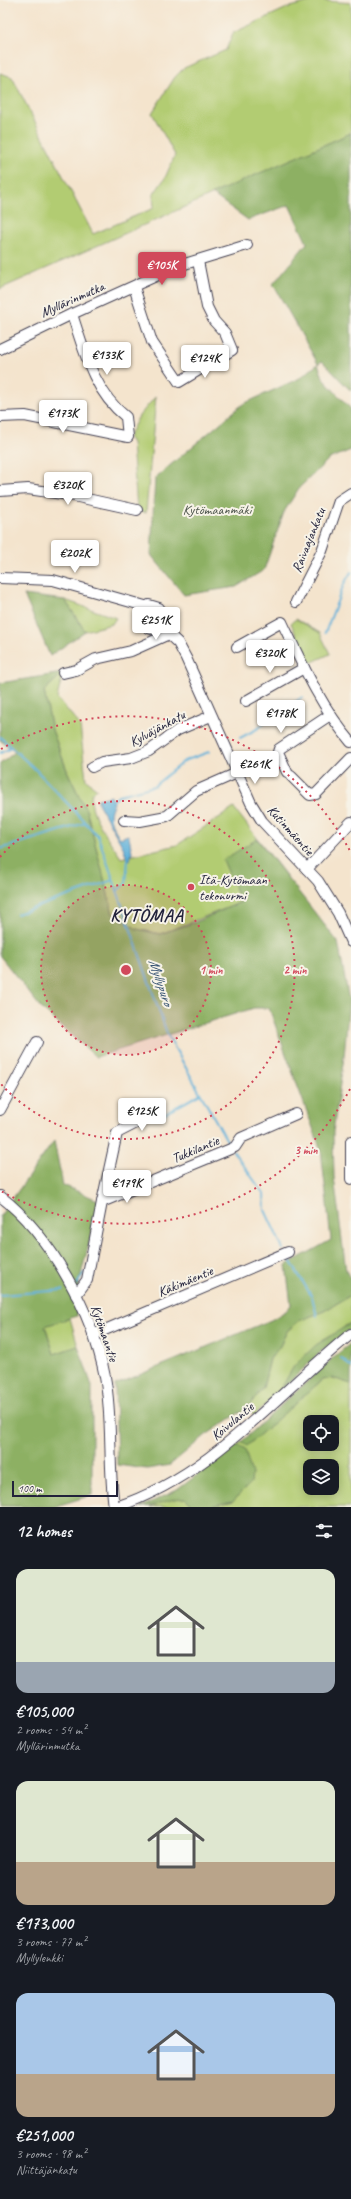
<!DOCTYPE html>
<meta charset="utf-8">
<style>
body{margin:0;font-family:Caveat,sans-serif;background:#20242c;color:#f1f3f6;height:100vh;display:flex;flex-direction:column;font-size:15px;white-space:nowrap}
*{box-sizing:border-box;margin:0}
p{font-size:13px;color:#9ea1a6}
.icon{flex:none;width:22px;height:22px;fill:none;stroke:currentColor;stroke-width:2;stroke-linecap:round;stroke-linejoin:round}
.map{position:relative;height:1507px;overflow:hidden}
.panel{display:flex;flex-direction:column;background:#171b24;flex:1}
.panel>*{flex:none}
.buttons{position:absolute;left:303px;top:1415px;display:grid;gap:8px}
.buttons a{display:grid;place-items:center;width:36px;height:36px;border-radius:8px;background:#171b24;box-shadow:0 2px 10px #0003;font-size:20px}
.scale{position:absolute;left:12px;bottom:10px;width:106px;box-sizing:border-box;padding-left:4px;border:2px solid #22223b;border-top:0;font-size:11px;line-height:14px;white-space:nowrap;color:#22223b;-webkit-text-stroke:3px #f7f3e8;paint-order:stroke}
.price{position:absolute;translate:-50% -34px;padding:0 9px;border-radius:4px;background:#fff;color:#222;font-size:13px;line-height:26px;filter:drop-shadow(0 1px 2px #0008)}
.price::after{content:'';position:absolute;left:50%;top:24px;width:12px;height:9px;margin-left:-6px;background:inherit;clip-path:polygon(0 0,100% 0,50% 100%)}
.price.on{background:#d1495b;color:#fff}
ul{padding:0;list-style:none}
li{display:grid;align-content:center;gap:8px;height:212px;padding:0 16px}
li span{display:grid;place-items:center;height:124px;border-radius:12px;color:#555}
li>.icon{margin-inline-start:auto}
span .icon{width:72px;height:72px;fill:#fffc;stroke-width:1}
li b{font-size:17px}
h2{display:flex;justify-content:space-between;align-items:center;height:48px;padding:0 16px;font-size:17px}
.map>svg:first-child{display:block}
</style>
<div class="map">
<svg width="351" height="1507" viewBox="0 0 351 1507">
<rect width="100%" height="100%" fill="#f7f3e8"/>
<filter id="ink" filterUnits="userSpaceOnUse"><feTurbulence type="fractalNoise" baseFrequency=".025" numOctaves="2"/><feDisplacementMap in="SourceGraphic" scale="8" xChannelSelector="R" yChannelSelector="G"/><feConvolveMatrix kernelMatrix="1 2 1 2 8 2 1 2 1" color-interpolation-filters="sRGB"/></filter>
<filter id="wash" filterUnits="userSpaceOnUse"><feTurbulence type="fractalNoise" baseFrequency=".012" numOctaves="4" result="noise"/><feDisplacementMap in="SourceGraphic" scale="16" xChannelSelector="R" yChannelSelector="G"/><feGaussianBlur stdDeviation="0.9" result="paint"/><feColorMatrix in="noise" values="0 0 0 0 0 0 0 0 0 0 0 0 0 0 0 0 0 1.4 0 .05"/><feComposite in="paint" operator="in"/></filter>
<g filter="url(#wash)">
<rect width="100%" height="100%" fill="#f4e4cd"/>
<g fill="#b2cc72" stroke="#6a7756" fill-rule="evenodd">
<path d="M316 0 351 3V133L0 289V73L12 77 93 234 154 208 153 195 165 178 175 155 152 113 175 77 184 68 226 50 233 33 287 8Z"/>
<path d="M156 396 146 513 137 510 132 443 128 437 139 416Z"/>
<path d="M65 600 116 618 112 624 85 631Z"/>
<path d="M296 619 320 633 330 654 308 664 291 623Z"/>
<path d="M63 673 57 698 80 725 86 780 97 789 92 793C86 811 111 842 121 858L177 845 234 808 288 878 232 906 160 934 137 929 113 914 87 812 68 773 52 730 44 691Z"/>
<path d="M351 1295V1323L345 1326 254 1416 248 1407 263 1388 270 1359 280 1346 287 1331 299 1321 324 1311Z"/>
<path d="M70 1318 78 1346 54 1354 45 1325Z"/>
<path d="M333 1378 351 1384V1507H206L233 1501 245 1450 237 1445 241 1442 247 1445 322 1380ZM310 1422H332V1444H310ZM310 1466H332V1488H310Z"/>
<path d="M172 1498H185L194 1507H150Z"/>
</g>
<g fill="#8db064" stroke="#586950">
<path d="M351 133V391L322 361 318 364 324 380 351 409V450L329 459 299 488 284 512 264 570 236 587 184 595 151 555 155 478 243 404 300 378 318 364 273 284 307 243 289 205 248 220 212 194Z"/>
<path d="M24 595 65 600 85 631 50 656Z"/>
<path d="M63 673 44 691 52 730 68 773 87 812 113 914 137 929 160 934 196 922 241 902 223 860 257 839 338 942 349 1000 344 1057 333 1132 334 1177 346 1271 351 1279V1295L324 1311 299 1321 287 1331 280 1346 270 1359 263 1388 248 1407 206 1435 170 1465 147 1469 117 1465 115 1385 271 1320 286 1311 291 1305 286 1265 331 1240 321 1150 269 1008H254L96 1057 41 1008 0 956V764L15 752 0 740V683Z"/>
<path d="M54 1141 63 1185 100 1201 78 1286 77 1316 45 1326 54 1354 78 1346 92 1386V1495L53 1507 0 1506V1216Z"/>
<path d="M351 1323V1329L324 1349 279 1392 294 1366 316 1345Z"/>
<path d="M351 1343V1384L333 1378 322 1380 247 1446 241 1442 336 1355Z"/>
<path d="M237 1445 245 1450 252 1474 251 1483 233 1501 206 1507H194L185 1498C168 1498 157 1507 141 1507L177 1490Z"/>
</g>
<path fill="#5fb1da" stroke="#406a8a" d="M111 796 114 803C106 817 112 825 120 838L128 835 129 837 132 852 130 860H127L124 849 98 803V799Z"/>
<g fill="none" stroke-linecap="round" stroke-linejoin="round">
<g stroke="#5fb1da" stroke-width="2">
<path d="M325 633 344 584 351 572"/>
<path d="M0 737 36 770 98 836 168 1036 230 1146"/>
<path d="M240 738 257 729 302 697"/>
<path d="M0 753 11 748"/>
<path d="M111 803 119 795 154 786 184 761 209 752"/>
<path d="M0 849 85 823"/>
<path d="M117 891 126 883 128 858"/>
<path d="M17 914 113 880"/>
<path d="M162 1115 200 1094"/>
<path d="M233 1151 264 1194 265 1210 283 1249"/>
<path d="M288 1257 312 1297 317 1316"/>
<path d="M77 1284 84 1273"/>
<path d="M0 1295 63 1290"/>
<path d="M341 1358 351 1367"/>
</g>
</g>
</g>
<g filter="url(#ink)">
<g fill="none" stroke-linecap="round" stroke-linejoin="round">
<defs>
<g id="minor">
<path d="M134 287 152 342 179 382 232 350 225 333 214 321 207 307 198 261"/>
<path d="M0 349 72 314 178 266 247 245"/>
<path d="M0 417 25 416 128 437 126 417C94 392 84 351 72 314"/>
<path d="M0 491 28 489 69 495 137 510"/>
<path d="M0 578 53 580 145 606"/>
<path d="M296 602 322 551 339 501 351 493"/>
<path d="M149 605 159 608 163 615V626L159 629C146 632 142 621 143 610Z"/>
<path d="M162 628 178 643 186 658 251 803 262 821 318 881 338 913 351 942"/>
<path d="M237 647 282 622C302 664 321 707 351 742"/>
<path d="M63 673 76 670 96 659 131 651 169 634"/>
<path d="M246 701 304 668"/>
<path d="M92 767 102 762 131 758 149 751 178 730 211 716"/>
<path d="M287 772 278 752 279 749 330 715"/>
<path d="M291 776 310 795 316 794 351 758"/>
<path d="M124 820 140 821 167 816 196 791 237 773"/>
<path d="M307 869 351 822"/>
<path d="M0 1110 37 1042"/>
<path d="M351 1141V1179"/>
<path d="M0 1196C51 1235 93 1314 105 1377 113 1419 108 1464 114 1507"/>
<path d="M102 1202 117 1133 158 1112"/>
<path d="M76 1295 87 1280 102 1202 228 1150 235 1147 241 1138 296 1114"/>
<path d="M93 1335 288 1252"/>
<path d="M116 1507C213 1475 274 1396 351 1334"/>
</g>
</defs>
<use href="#minor" stroke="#423f51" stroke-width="12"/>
<use href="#minor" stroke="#fff" stroke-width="10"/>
</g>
</g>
<circle cx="126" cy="970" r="85" fill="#d1495b" fill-opacity=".12"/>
<g fill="none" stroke="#d1495b" stroke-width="2" stroke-dasharray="2 4">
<circle cx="126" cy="970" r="85"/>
<path d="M0 857A169 169 0 1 1 0 1083"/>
<path d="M350 1089A254 254 0 0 1 1 1191M1 749A254 254 0 0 1 350 851"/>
</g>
<circle fill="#d1495b" stroke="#f7f3e8" stroke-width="1.5" cx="191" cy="887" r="4"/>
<g text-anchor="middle" stroke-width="4" stroke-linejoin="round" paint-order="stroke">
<g font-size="14" fill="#22223b" stroke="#f7f3e8">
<text transform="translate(72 299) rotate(-24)" y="5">Myllärinmutka</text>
<text transform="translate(308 540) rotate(-68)" y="5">Raivaajankatu</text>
<text transform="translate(157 728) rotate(-29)" y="5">Kylväjänkatu</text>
<text transform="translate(291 830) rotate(48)" y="5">Kutinmäentie</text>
<text transform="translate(195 1149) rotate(-23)" y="5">Tukkilantie</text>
<text transform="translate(185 1281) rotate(-23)" y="5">Käkimäentie</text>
<text transform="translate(105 1333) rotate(71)" y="5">Kytömaantie</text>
<text transform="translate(232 1421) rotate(-40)" y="5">Koivulantie</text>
</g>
<g font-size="14" fill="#4d554c" stroke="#f7f3e8">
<text x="217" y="514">Kytömaanmäki</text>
</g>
<g font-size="14" fill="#22223b" stroke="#f7f3e8" text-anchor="start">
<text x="199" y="884">Itä-Kytömaan<tspan x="199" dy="16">tekonurmi</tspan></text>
</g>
<g font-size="15" font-style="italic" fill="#375473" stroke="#f7f3e8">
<text transform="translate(161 982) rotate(71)" y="5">Myllypuro</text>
</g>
<g font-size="18" font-weight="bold" letter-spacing="1" fill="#22223b" stroke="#f7f3e8">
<text x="147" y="921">KYTÖMAA</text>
</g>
</g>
<circle cx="126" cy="970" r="6" fill="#d1495b" stroke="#f7f3e8" stroke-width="2"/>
<g font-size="12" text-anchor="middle" font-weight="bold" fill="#d1495b" stroke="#f7f3e8" stroke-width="4" stroke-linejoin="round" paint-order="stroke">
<text x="211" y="974">1 min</text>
<text x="295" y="974">2 min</text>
<text x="306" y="1154">3 min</text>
</g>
</svg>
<div class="buttons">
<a><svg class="icon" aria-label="locate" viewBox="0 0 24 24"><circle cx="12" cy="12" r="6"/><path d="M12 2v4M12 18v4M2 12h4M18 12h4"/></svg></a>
<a><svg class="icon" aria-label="layers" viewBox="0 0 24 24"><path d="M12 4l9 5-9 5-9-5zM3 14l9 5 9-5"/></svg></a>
</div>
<div class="scale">100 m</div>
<b class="price on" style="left:162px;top:286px">€105K</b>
<b class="price" style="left:107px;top:376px">€133K</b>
<b class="price" style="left:205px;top:379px">€124K</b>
<b class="price" style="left:63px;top:434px">€173K</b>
<b class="price" style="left:68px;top:506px">€320K</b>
<b class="price" style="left:75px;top:574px">€202K</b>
<b class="price" style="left:156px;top:641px">€251K</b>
<b class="price" style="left:270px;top:674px">€320K</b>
<b class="price" style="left:281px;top:734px">€178K</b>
<b class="price" style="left:255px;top:785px">€261K</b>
<b class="price" style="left:142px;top:1132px">€125K</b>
<b class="price" style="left:127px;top:1204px">€179K</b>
</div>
<section class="panel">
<h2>12 homes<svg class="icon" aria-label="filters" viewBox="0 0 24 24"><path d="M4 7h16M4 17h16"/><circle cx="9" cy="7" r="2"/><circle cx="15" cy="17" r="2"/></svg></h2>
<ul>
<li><span style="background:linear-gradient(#dfe7d0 75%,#9aa5b1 0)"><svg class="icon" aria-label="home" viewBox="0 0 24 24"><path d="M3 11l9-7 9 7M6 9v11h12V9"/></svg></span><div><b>€105,000</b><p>2 rooms · 54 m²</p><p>Myllärinmutka</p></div></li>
<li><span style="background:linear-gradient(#dfe7d0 65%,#b9a48a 0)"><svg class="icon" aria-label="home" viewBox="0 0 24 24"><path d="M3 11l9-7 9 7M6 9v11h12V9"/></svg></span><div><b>€173,000</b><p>3 rooms · 77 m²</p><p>Myllylenkki</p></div></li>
<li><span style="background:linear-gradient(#a9c7e8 65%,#b9a48a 0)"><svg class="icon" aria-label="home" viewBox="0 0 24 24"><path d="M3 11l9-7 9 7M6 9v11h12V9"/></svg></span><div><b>€251,000</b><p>3 rooms · 98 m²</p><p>Niittäjänkatu</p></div></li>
</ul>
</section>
